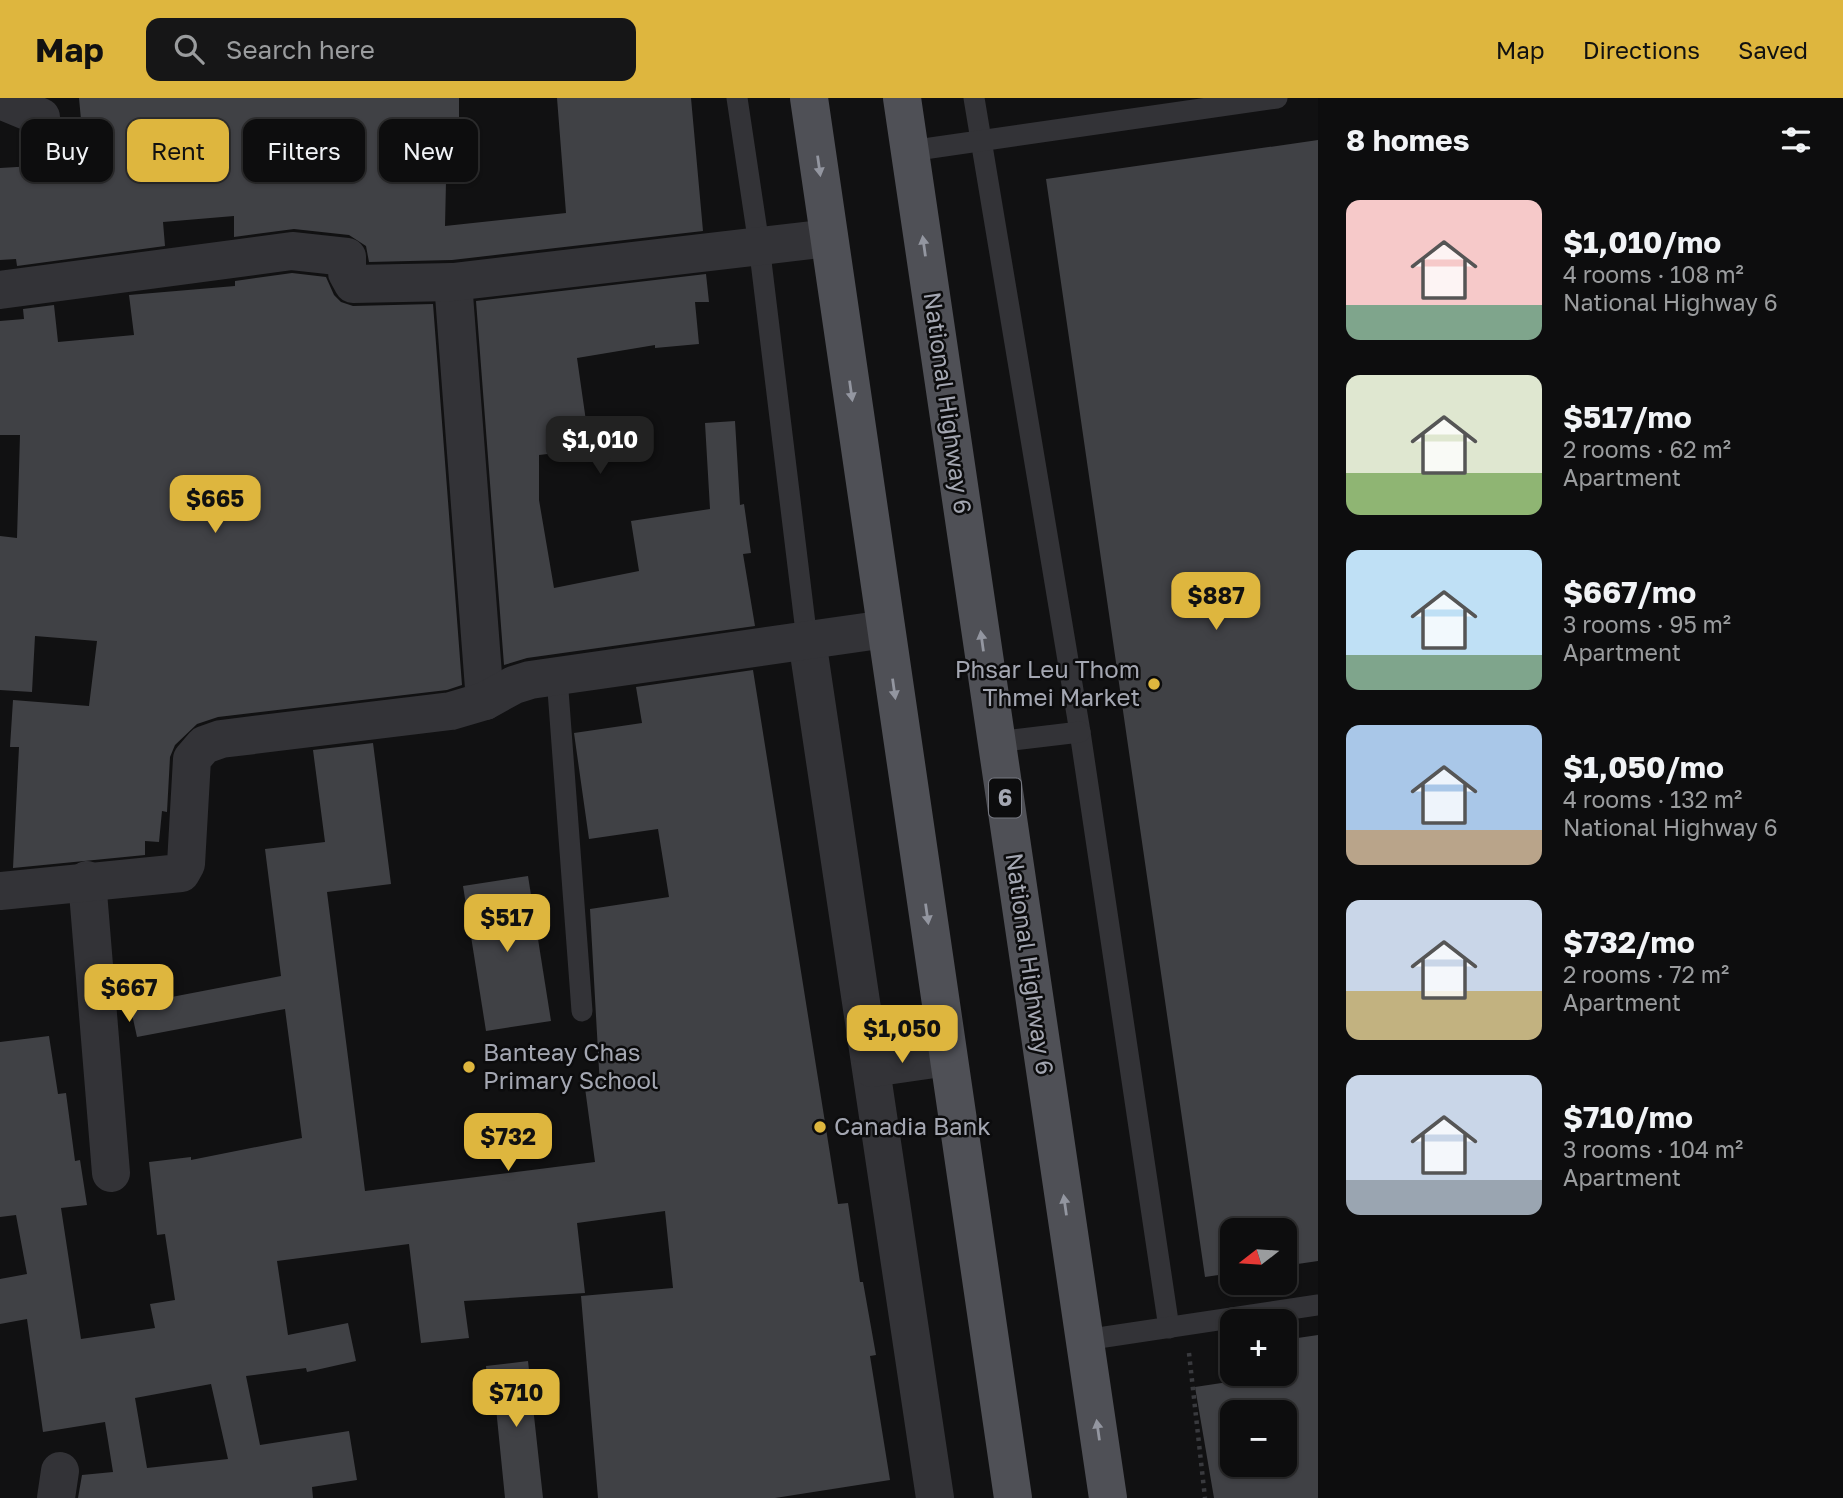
<!DOCTYPE html>
<meta charset="utf-8">
<style>
body{margin:0;font-family:"Golos Text",sans-serif;background:#161617;color:#f1f3f6;height:100vh;display:flex;flex-direction:column;font-size:26px;white-space:nowrap}
*{box-sizing:border-box;margin:0}
p{font-size:23px;color:#9a9c9e}
.icon{flex:none;width:38px;height:38px;fill:none;stroke:currentColor;stroke-width:2;stroke-linecap:round;stroke-linejoin:round}
.map{position:relative;flex:1;overflow:hidden}
.sheet{display:flex;flex-direction:column;background:#0d0d0e;width:525px}
.sheet>*{flex:none}
.hud{position:absolute;left:21px;top:21px;width:665px;height:63px;display:flex;gap:14px}
.needle{width:46px;rotate:253deg}
.tools{position:absolute;left:1220px;top:1120px;display:grid;gap:14px}
.tools a{display:grid;place-items:center;width:77px;height:77px;border-radius:14px;background:#0d0d0e;box-shadow:0 2px 5px #0004,0 0 0 2px #2d2d2e;font-size:35px}
.price{position:absolute;translate:-50% -60px;padding:0 16px;border-radius:14px;background:#deb63e;color:#111;font-size:23px;line-height:46px;filter:drop-shadow(0 2px 4px #0008)}
.price::after{content:'';position:absolute;left:50%;top:42px;width:21px;height:16px;margin-left:-10px;background:inherit;clip-path:polygon(0 0,100% 0,50% 100%)}
.price.active{background:#222;color:#fff}
ul{padding:0;list-style:none}
li{display:flex;align-items:center;gap:21px;height:175px;padding:0 28px}
li span{display:grid;place-items:center;flex:none;width:196px;height:140px;border-radius:14px;color:#555}
li>.icon{margin-inline-start:auto}
span .icon{width:84px;height:84px;fill:#fffc;stroke-width:1}
li b{font-size:30px}
h2{display:flex;justify-content:space-between;align-items:center;height:84px;padding:0 28px;font-size:30px}
.tag{padding:0 24px;border-radius:14px;background:#0d0d0e;box-shadow:0 2px 5px #0004,0 0 0 2px #2d2d2e;font-size:24px;line-height:63px}
.tag.active{background:#deb63e;color:#111}
header{display:flex;align-items:center;gap:42px;box-sizing:border-box;height:98px;padding:0 35px;background:#deb63e;color:#111}
header strong{font-size:33px}
nav{display:flex;gap:38px;margin-inline-start:auto;font-size:24px}
.search{width:490px;height:63px;background:#161617;display:flex;align-items:center;gap:18px;box-sizing:border-box;padding:0 24px;border-radius:14px;color:#9a9c9e;font-size:26px}
main{display:flex;flex:1;min-height:0}
.map>svg:first-child{display:block}
</style>
<header>
<strong>Map</strong>
<div class="search"><svg class="icon" aria-label="search" viewBox="0 0 24 24"><circle cx="10" cy="10" r="6"/><path d="M15 15l6 6"/></svg>Search here</div>
<nav><a>Map</a><a>Directions</a><a>Saved</a></nav>
</header>
<main>
<div class="map">
<svg width="1318" height="1400" viewBox="0 0 1318 1400">
<rect width="100%" height="100%" fill="#111112"/>
<g fill="#404145" fill-rule="evenodd">
<path d="M79 0H459V40L447 39 445 128 566 115 557 0H691L703 133 452 162 369 164 366 148 349 137 294 131 234 139V118L163 124 165 148 17 168 16 161 0 162V70L85 65Z"/>
<path d="M1318 42V1163L1284 1168V1132H1232V1175L1205 1179 1046 81Z"/>
<path d="M292 175 326 179 334 197 341 204 353 208 433 206 462 587 447 592 218 619 197 626 175 647 170 659 167 714 162 713 159 744 145 743V757L13 770 19 649H10L13 602 89 608 97 543 35 538 32 594 0 592V438L17 440 20 337H0V223L24 221 23 211 54 207 58 244 134 237 129 197 235 188V183Z"/>
<path d="M706 176 709 204H695L699 246 655 250V247L577 260 590 351 539 357V402L554 490 639 473 631 423 710 411 705 325 735 323 740 407 744 406 751 455 743 456 755 528 527 560 504 567 476 203Z"/>
<path d="M753 572 838 1106 848 1105 860 1184H863L876 1257 870 1258 890 1382 775 1400H598L581 1198 673 1190 665 1113 577 1125 585 1195 464 1203 469 1240 421 1245 409 1146 277 1163 288 1237 348 1225 356 1263 307 1274 306 1270 246 1278 260 1347 349 1333 357 1382 312 1389 313 1400H78L82 1377 113 1374 105 1324 43 1334 27 1221 0 1226V1181L27 1176 16 1117 0 1119V944L49 938 58 996 66 995 75 1063 80 1062 87 1107 61 1110 81 1241 155 1230 150 1206 175 1202 165 1136 157 1137 149 1064 191 1059V1062L302 1040 285 911 137 939 130 907 281 878 265 751 325 744 313 652 373 645 391 786 327 794 365 1093 595 1064 585 990 600 989 590 811 669 799 658 731 589 741 574 635 642 625 636 589ZM211 1286 228 1361 147 1370 135 1300Z"/>
<path d="M528 778 551 923 486 933 463 788Z"/>
<path d="M1318 1237V1400H1214L1195 1289 1248 1281 1247 1276H1284V1242ZM1232 1314H1284V1367H1232Z"/>
<path d="M528 1263 543 1400H505L495 1300 489 1301 486 1268Z"/>
</g>
<g fill="none" stroke-linecap="round" stroke-linejoin="round">
<path stroke="#393a3e" stroke-width="4.5" stroke-dasharray="3.5 5" stroke-linecap="butt" d="M1189 1255 1205 1400"/>
<g stroke="#333337" stroke-width="21">
<path d="M737 0 759 147 807 542"/>
<path d="M974 0 1080 634 1169 1230"/>
<path d="M910 53 1277 0"/>
<path d="M557 579 582 913"/>
<path d="M996 644 1080 634"/>
<path d="M1085 1242 1318 1207"/>
</g>
<g stroke="#333337" stroke-width="38">
<path d="M0 2 41 19"/>
<path d="M453 184 485 603"/>
<path d="M0 192 292 153 347 159V175L353 186 453 184 829 140"/>
<path d="M807 542 935 1400"/>
<path d="M87 782 111 1075"/>
<path d="M0 793 181 775 186 766 192 661 204 647 221 641 451 613 485 603 514 587 530 582 886 531"/>
<path d="M872 970 948 959"/>
<path d="M56 1400 60 1373"/>
</g>
<g stroke="#4f5056" stroke-width="38">
<path d="M809 0 1013 1400"/>
<path d="M902 0 1108 1400"/>
</g>
</g>
<defs><path id="oneway-solid" d="M-6-.8H1V-3.2L6.5 0L1 3.2V.8H-6Z" transform="scale(1.75)"/></defs>
<g fill="#9396a0">
<use href="#oneway-solid" transform="translate(819 68) rotate(82)"/>
<use href="#oneway-solid" transform="translate(924 148) rotate(-98)"/>
<use href="#oneway-solid" transform="translate(851 293) rotate(82)"/>
<use href="#oneway-solid" transform="translate(982 543) rotate(-98)"/>
<use href="#oneway-solid" transform="translate(894 591) rotate(82)"/>
<use href="#oneway-solid" transform="translate(927 816) rotate(82)"/>
<use href="#oneway-solid" transform="translate(1065 1107) rotate(-98)"/>
<use href="#oneway-solid" transform="translate(1098 1332) rotate(-98)"/>
</g>
<g fill="#deb63e" stroke="#0c0c0d" stroke-width="2.5">
<circle cx="1154" cy="586" r="7"/>
<circle cx="469" cy="969" r="7"/>
<circle cx="820" cy="1029" r="7"/>
</g>
<g text-anchor="middle" stroke-width="5" stroke-linejoin="round" paint-order="stroke">
<rect fill="#0c0c0d" stroke="#767880" stroke-width="2" x="989" y="680.5" width="32" height="39" rx="5"/>
<g font-size="23" font-weight="bold" fill="#a4a7b2">
<text x="1005" y="708">6</text>
</g>
<g font-size="24" fill="#a4a7b2" stroke="#0c0c0d">
<text transform="translate(947 305) rotate(82)" y="8">National Highway 6</text>
<text transform="translate(1029 866) rotate(82)" y="8">National Highway 6</text>
</g>
<g font-size="24" fill="#a4a7b2" stroke="#0c0c0d" text-anchor="start">
<text x="1140" y="580" text-anchor="end">Phsar Leu Thom<tspan x="1140" dy="28">Thmei Market</tspan></text>
<text x="483" y="963">Banteay Chas<tspan x="483" dy="28">Primary School</tspan></text>
<text x="834" y="1037">Canadia Bank</text>
</g>
</g>
</svg>
<div class="tools">
<a><svg class="needle" viewBox="-14 -14 28 28"><path d="M0-13l5 13h-10z" fill="#e53935"/><path d="M0 13l5-13h-10z" fill="#9a9c9e"/></svg></a>
<a>+</a>
<a>−</a>
</div>
<b class="price active" style="left:600px;top:378px">$1,010</b>
<b class="price" style="left:215px;top:437px">$665</b>
<b class="price" style="left:1216px;top:534px">$887</b>
<b class="price" style="left:507px;top:856px">$517</b>
<b class="price" style="left:129px;top:926px">$667</b>
<b class="price" style="left:902px;top:967px">$1,050</b>
<b class="price" style="left:508px;top:1075px">$732</b>
<b class="price" style="left:516px;top:1331px">$710</b>
<div class="hud">
<a class="tag">Buy</a>
<a class="tag active">Rent</a>
<a class="tag">Filters</a>
<a class="tag">New</a>
</div>
</div>
<section class="sheet">
<h2>8 homes<svg class="icon" aria-label="filters" viewBox="0 0 24 24"><path d="M4 7h16M4 17h16"/><circle cx="9" cy="7" r="2"/><circle cx="15" cy="17" r="2"/></svg></h2>
<ul>
<li><span style="background:linear-gradient(#f6c9c9 75%,#7fa58c 0)"><svg class="icon" aria-label="home" viewBox="0 0 24 24"><path d="M3 11l9-7 9 7M6 9v11h12V9"/></svg></span><div><b>$1,010/mo</b><p>4 rooms · 108 m²</p><p>National Highway 6</p></div></li>
<li><span style="background:linear-gradient(#dfe7d0 70%,#8fb573 0)"><svg class="icon" aria-label="home" viewBox="0 0 24 24"><path d="M3 11l9-7 9 7M6 9v11h12V9"/></svg></span><div><b>$517/mo</b><p>2 rooms · 62 m²</p><p>Apartment</p></div></li>
<li><span style="background:linear-gradient(#bfe0f5 75%,#7fa58c 0)"><svg class="icon" aria-label="home" viewBox="0 0 24 24"><path d="M3 11l9-7 9 7M6 9v11h12V9"/></svg></span><div><b>$667/mo</b><p>3 rooms · 95 m²</p><p>Apartment</p></div></li>
<li><span style="background:linear-gradient(#a9c7e8 75%,#b9a48a 0)"><svg class="icon" aria-label="home" viewBox="0 0 24 24"><path d="M3 11l9-7 9 7M6 9v11h12V9"/></svg></span><div><b>$1,050/mo</b><p>4 rooms · 132 m²</p><p>National Highway 6</p></div></li>
<li><span style="background:linear-gradient(#c9d6e8 65%,#c2b280 0)"><svg class="icon" aria-label="home" viewBox="0 0 24 24"><path d="M3 11l9-7 9 7M6 9v11h12V9"/></svg></span><div><b>$732/mo</b><p>2 rooms · 72 m²</p><p>Apartment</p></div></li>
<li><span style="background:linear-gradient(#c9d6e8 75%,#9aa5b1 0)"><svg class="icon" aria-label="home" viewBox="0 0 24 24"><path d="M3 11l9-7 9 7M6 9v11h12V9"/></svg></span><div><b>$710/mo</b><p>3 rooms · 104 m²</p><p>Apartment</p></div></li>
</ul>
</section>
</main>
